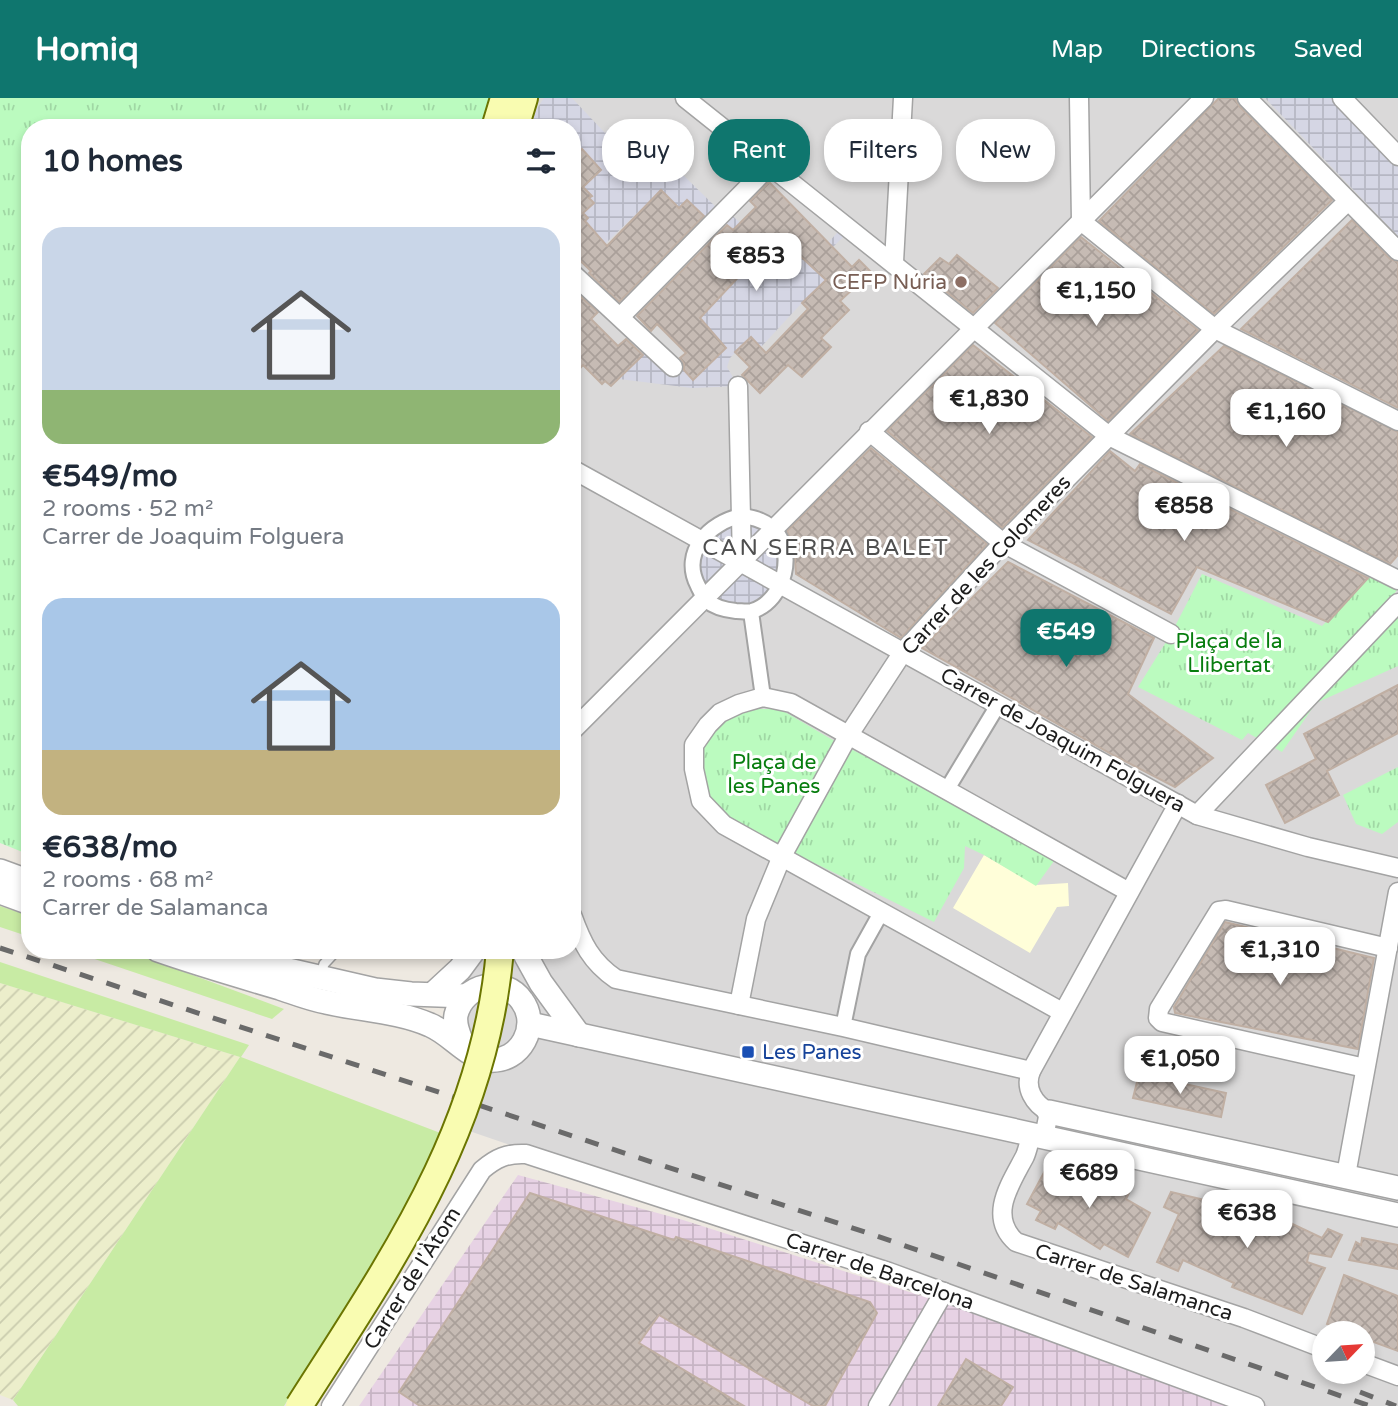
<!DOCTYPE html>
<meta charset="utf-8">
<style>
body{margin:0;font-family:"Varela Round",sans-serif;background:#f2f2f3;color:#1f2937;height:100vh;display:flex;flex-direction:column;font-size:26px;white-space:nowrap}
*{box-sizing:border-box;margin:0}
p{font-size:23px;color:#747a83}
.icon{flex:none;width:38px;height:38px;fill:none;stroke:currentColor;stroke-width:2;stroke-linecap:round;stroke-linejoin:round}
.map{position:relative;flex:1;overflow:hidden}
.details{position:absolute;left:21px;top:21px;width:560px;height:840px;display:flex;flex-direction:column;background:#fff;border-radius:28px;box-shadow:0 4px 10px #0003}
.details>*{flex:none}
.top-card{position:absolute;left:602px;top:21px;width:665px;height:63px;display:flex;gap:14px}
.needle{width:46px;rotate:65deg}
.fabs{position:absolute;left:1312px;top:1223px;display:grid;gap:14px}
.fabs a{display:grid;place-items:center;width:63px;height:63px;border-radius:50%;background:#fff;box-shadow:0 4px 10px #0003;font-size:35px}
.price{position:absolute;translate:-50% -60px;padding:0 16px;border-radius:14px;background:#fff;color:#222;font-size:23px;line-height:46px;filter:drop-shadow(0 2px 4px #0008)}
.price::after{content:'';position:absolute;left:50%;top:42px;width:21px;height:16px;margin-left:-10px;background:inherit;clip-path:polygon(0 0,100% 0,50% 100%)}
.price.on{background:#0f766e;color:#fff}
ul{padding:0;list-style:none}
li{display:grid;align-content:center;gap:14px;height:371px;padding:0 21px}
li span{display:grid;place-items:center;height:217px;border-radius:21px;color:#555}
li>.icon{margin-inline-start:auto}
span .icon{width:126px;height:126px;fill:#fffc;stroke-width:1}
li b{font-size:30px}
h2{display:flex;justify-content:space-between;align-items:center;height:84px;padding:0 21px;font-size:30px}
.pill{padding:0 24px;border-radius:28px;background:#fff;box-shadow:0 4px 10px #0003;font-size:24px;line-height:63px}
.pill.on{background:#0f766e;color:#fff}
header{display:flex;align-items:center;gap:42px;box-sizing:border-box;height:98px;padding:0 35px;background:#0f766e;color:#fff}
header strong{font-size:33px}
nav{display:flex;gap:38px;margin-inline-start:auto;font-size:24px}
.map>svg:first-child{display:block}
</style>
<header>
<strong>Homiq</strong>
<nav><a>Map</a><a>Directions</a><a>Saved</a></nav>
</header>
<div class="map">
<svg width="1398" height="1308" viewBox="0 0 1398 1308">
<defs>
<pattern id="industrial-grid" width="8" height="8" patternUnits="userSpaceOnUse" patternTransform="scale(1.75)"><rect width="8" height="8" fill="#e7d2e4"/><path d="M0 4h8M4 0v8" fill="none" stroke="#c6b4c3"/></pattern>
<pattern id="farmland-furrows" width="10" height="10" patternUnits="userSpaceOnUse" patternTransform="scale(1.75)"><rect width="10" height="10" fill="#eceecb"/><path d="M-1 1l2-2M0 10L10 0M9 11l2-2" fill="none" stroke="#caccae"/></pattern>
<pattern id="park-tufts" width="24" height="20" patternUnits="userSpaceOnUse" patternTransform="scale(1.75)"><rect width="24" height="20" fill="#bbfbbf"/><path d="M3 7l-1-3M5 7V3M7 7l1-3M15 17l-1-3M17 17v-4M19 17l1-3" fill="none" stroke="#a0d7a4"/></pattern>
<pattern id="plaza-grid" width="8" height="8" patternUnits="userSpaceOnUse" patternTransform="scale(1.75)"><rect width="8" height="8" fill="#d5d6e4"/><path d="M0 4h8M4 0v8" fill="none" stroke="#b6b7c3"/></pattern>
<pattern id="building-cross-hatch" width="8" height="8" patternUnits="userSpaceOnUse" patternTransform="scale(1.75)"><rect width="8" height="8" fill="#c6bbb4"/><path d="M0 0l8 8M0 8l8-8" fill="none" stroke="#aaa09a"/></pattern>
</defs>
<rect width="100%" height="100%" fill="#eee9e1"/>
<path fill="#dad9d9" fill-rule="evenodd" d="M513 0H1398V1308H1267L446 1025 466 960 452 852H572V30H505ZM1325 1236H1363V1274H1325Z"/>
<path fill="url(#industrial-grid)" d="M518 1077 683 1122 1268 1308H359Z"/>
<path fill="#fffed9" d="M984 757 1036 787 1068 785 1069 808 1057 809 1030 855 953 810Z"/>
<path fill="url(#farmland-furrows)" d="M0 885 240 959 13 1302 0 1297Z"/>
<g fill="#c8eba4">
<path d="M0 808 30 818V839L0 829Z"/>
<path d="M68 852H125L284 911 272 921Z"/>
<path d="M0 864 249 947 241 959 443 1036 377 1163 284 1308H18L13 1302 240 959 0 885Z"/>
</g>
<g fill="url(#park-tufts)">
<path d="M0 0H489L483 30H30V757L0 745Z"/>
<path d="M1377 472 1397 492 1341 571 1398 520V568L1316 605 1282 654 1248 635 1242 642 1138 589 1171 536 1202 476 1322 528Z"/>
<path d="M752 611H780L831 641 1059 756 1036 788 984 757 965 748 964 770 934 824C891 803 848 781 804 760 774 744 736 730 713 704 701 690 699 671 703 654 711 626 726 617 752 611Z"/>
<path d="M1398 669V724L1382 736 1356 726 1343 697Z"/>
</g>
<g fill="url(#plaza-grid)">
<path d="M544 0H572L605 35 611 29 668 82 679 73 722 115 726 112 787 167 797 155 809 166 845 126 851 131 816 166 831 181 799 208 761 249 750 239 730 260 727 269 738 288 692 290 619 281 651 247 676 264 693 282 726 250 709 231 675 210 705 214 746 171 730 156 743 142 719 119 711 124 687 102 679 110 661 92 605 146 584 124 588 120 583 115 594 105 589 100 591 98 583 89 601 72 582 51 572 60V30H531L536 12Z"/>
<path d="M1265 0H1331L1398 69V138Z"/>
<path d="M763 423 785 457 765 506 716 508 693 467 718 425Z"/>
</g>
<g fill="url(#building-cross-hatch)" stroke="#c0afa3" stroke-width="2">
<path d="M1219 0H1235L1239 8 1332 102 1214 216 1099 123Z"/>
<path d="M582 51 601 72 583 89 592 98 589 100 594 105 583 115 588 120 585 123 607 148 661 92 679 110 687 102 704 118 619 204 589 175 591 173 572 155V60Z"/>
<path d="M769 84 852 169 859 162 871 174 840 203 849 212 821 240 831 249 802 279 788 267 760 295 742 277 750 269 735 254 751 239 766 255 808 211 802 205 826 182 797 155 787 167 759 140 757 142 750 135 730 156 746 171 700 220 726 250 693 282 684 272V266L680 260 686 255 657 226 651 233 637 218 727 127 733 132 756 109 750 103Z"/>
<path d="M1352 122 1390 161 1398 164V310L1241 231Z"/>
<path d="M1081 139 1198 232 1108 323 995 225Z"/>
<path d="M957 157 998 190 973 215 924 176 940 160 949 166Z"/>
<path d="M579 197 598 214 591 221 618 248 626 241 643 257 611 288 605 283 602 286 583 267 572 279V204Z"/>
<path d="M973 247 1092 339 1002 430 887 333Z"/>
<path d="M1224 248 1398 334V457L1390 466 1130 336Z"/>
<path d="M871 350 987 446 901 540 796 476 794 449 787 433Z"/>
<path d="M1110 353 1135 373 1140 366 1368 480 1328 524 1197 469 1171 516 1028 442Z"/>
<path d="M1008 464 1154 540 1128 596 1213 660 1175 689 1115 658 922 550Z"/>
<path d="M1398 587V635L1327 673 1339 697 1285 725 1266 687 1316 661 1304 636Z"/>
<path d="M1225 824 1374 860 1358 951 1175 915 1174 909Z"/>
<path d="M1139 976 1226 995 1221 1019 1133 1000Z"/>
<path d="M1048 1067 1089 1084 1092 1077 1129 1095 1126 1101 1150 1115 1128 1159 1104 1146 1100 1151 1058 1125 1055 1131 1036 1122 1041 1113 1027 1106Z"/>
<path d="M1171 1094 1217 1105 1263 1125 1267 1114 1322 1140 1328 1131 1342 1137 1331 1159 1309 1155 1307 1164 1325 1170 1302 1216 1232 1189 1234 1185 1183 1162 1178 1173 1157 1164 1179 1116 1164 1109Z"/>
<path d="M530 1095 674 1142 676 1139 870 1204 877 1215 825 1308H813L659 1217 639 1245 744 1308H420L399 1294Z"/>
<path d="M1362 1140 1398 1147V1171L1349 1162 1356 1144 1361 1147Z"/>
<path d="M1344 1177 1398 1198V1253L1363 1240V1236H1352L1327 1226Z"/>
<path d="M966 1261 1013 1289 1001 1308H938Z"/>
</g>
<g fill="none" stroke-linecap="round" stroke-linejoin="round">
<defs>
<path id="service" d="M320 879 324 866 337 852"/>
<g id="pedestrian">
<path d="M741 418C752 419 762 421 771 429 798 451 785 503 752 513 747 514 741 513 736 513 726 512 714 509 706 502 703 499 700 492 698 488 680 454 710 424 741 418Z"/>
<path d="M751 514 763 599"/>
<path d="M946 693 998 607"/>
<path d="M843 929 858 856 882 813"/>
</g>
<g id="minor">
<path d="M685 0 1109 338 1398 482"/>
<path d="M1079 0 1081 123 1215 231 1398 323"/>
<path d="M1247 0 1398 153"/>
<path d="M1342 0 1398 58"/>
<path d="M894 164 903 0"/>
<path d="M572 175 673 269"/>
<path d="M621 218 769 68"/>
<path d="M738 288 742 463"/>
<path d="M869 333 1003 445 1171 536"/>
<path d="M572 371 1197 717 1308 749 1398 770"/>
<path d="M572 633 1204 0"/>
<path d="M1197 717 1398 505"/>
<path d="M572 817C582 845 591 864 616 881L843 929 1031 973"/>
<path d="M739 907 756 821 782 758 848 638 903 554 1003 445 1215 231 1348 103"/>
<path d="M1062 914 724 727 701 703 694 671V647L708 627 720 615 739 606 763 599 791 605 1129 794"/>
<path d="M1365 970 1162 924 1158 920 1159 911 1219 813 1226 812 1388 850"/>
<path d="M1032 1036C1029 1043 1028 1051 1025 1058 1011 1085 987 1118 1016 1144L1244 1220 1325 1251"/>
<path d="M1044 1039 1049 1014C1034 1006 1024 990 1031 973L1178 706"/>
<path d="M1346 1077 1398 794"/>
<path d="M1363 1265 1398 1278"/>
<path d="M331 1308 482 1072C496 1060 507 1055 526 1056L889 1174 1255 1308"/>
<path d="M878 1308 944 1194"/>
</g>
<g id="tertiary">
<path d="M0 773 30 784"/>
<path d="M0 794 30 805"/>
<path d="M158 852C198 866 239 878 280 890 295 895 310 901 326 904 360 912 398 913 430 927 450 935 468 960 489 962 521 965 540 927 522 903 504 877 463 886 456 917 454 928 459 937 463 947"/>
<path d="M227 852 275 869 375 892 411 896 466 898"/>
<path d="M526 858 541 885 579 937"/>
<path d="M433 896 460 871 474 852"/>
<path d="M530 926 1398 1117"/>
<path d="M1049 1014 1398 1090"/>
</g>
<g id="secondary">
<path d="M495 30 504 0"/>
<path d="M515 30 524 0"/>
</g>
</defs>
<use href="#service" stroke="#a3a3a3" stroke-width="12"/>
<use href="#pedestrian" stroke="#a3a3a3" stroke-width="18"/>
<use href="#minor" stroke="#a3a3a3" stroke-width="21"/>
<use href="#tertiary" stroke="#a3a3a3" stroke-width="26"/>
<use href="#secondary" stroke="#6b7501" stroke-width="30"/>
<use href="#service" stroke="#fff" stroke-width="9"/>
<use href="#pedestrian" stroke="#fff" stroke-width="14"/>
<use href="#minor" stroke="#fff" stroke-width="18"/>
<use href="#tertiary" stroke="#fff" stroke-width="23"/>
<use href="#secondary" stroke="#f9fcb1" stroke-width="26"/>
<g stroke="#6a6a6a" stroke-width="5" stroke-dasharray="14 14" stroke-linecap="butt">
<path d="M0 850 868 1135 1370 1308"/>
<path d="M1360 1294 1396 1308"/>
</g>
<defs>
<path id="secondary-bridge" d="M299 1308C392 1162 485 1031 500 852"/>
</defs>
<use href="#secondary-bridge" stroke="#6b7501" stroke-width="30" stroke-linecap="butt"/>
<use href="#secondary-bridge" stroke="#f9fcb1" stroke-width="26"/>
</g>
<circle fill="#8d6e63" stroke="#fff" stroke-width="2.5" cx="961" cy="184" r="7"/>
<rect fill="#1a4fb4" stroke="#fff" stroke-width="2.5" x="741" y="947" width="14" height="14" rx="3.5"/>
<g text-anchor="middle" stroke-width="6" stroke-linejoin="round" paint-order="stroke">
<g font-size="21" fill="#785e54" stroke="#fff" text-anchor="end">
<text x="947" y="191">CEFP Núria</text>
</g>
<g font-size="21" fill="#1c1c1c" stroke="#fff">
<text transform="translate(986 467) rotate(-47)" y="7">Carrer de les Colomeres</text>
<text transform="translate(1063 642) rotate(29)" y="7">Carrer de Joaquim Folguera</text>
<text transform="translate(880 1173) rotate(19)" y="7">Carrer de Barcelona</text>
<text transform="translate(412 1180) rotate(-58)" y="7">Carrer de l'Àtom</text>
<text transform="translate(1134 1184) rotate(18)" y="7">Carrer de Salamanca</text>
</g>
<g font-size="21" fill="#077d0e" stroke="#fff">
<text x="1229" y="550">Plaça de la<tspan x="1229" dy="24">Llibertat</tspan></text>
<text x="774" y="671">Plaça de<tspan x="774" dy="24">les Panes</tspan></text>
</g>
<g font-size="21" fill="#164399" stroke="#fff" text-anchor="start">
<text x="762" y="961">Les Panes</text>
</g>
<g font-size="23" letter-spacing="2" fill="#4f4f4f" stroke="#fff">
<text x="826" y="457">CAN SERRA BALET</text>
</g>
</g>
</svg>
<div class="fabs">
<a><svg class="needle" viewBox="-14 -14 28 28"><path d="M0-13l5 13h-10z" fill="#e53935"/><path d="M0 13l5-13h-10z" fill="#747a83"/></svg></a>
</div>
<b class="price" style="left:756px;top:195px">€853</b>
<b class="price" style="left:1096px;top:230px">€1,150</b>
<b class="price" style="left:989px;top:338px">€1,830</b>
<b class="price" style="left:1286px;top:351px">€1,160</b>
<b class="price" style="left:1184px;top:445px">€858</b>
<b class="price on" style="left:1066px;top:571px">€549</b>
<b class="price" style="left:1280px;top:889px">€1,310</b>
<b class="price" style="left:1180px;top:998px">€1,050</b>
<b class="price" style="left:1089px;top:1112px">€689</b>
<b class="price" style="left:1247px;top:1152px">€638</b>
<div class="top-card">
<a class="pill">Buy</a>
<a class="pill on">Rent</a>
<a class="pill">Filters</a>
<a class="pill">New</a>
</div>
<section class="details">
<h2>10 homes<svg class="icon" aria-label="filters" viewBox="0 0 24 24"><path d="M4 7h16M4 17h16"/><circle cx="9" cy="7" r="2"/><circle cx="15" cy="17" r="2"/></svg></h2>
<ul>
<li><span style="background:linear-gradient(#c9d6e8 75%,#8fb573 0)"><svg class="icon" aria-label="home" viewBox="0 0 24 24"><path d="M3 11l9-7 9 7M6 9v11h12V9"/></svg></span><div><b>€549/mo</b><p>2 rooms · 52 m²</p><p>Carrer de Joaquim Folguera</p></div></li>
<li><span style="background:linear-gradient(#a9c7e8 70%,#c2b280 0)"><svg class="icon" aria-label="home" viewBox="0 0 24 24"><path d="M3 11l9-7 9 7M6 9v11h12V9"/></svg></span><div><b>€638/mo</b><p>2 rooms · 68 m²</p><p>Carrer de Salamanca</p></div></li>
</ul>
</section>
</div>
